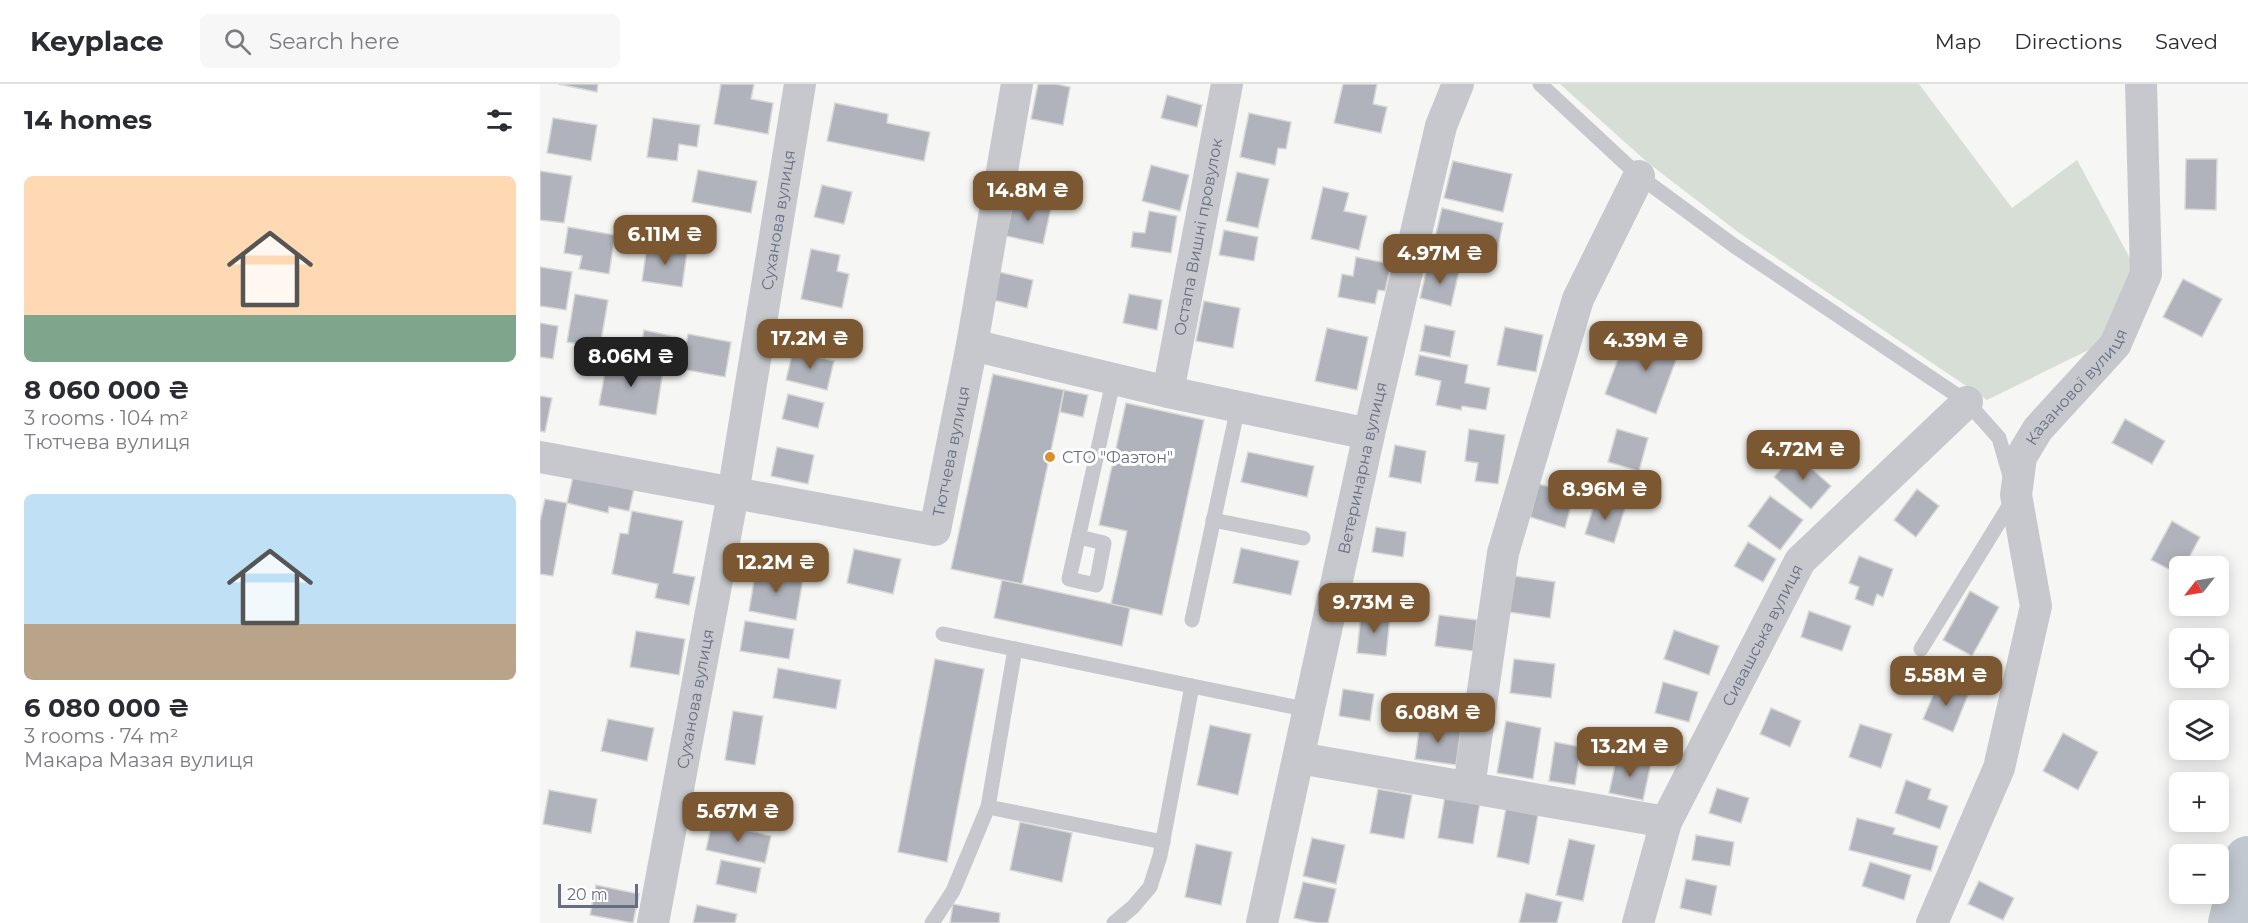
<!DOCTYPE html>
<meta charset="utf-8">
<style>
body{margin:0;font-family:Montserrat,sans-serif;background:#f7f7f7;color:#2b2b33;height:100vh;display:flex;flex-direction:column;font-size:22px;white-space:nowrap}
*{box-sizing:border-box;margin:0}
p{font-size:20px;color:#7c7c81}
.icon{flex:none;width:33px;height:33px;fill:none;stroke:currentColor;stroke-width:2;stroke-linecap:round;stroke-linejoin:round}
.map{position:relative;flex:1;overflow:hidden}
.sheet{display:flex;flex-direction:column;background:#fff;width:540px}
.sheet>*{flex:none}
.needle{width:39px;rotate:239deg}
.fabs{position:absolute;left:1629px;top:472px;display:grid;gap:12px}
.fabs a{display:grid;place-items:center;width:60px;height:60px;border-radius:9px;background:#fff;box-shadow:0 3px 15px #0003;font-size:30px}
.scale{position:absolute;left:18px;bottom:15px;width:80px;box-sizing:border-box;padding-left:6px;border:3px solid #676e84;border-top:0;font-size:16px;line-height:21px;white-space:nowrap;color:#676e84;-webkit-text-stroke:4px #fff;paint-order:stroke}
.price{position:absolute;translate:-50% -51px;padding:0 14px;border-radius:12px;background:#7b5831;color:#fff;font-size:20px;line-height:39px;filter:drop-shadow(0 2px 3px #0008)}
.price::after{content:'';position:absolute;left:50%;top:36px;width:18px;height:14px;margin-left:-9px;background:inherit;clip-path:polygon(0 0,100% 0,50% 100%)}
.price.selected{background:#222;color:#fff}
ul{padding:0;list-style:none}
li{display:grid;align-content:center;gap:12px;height:318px;padding:0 24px}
li span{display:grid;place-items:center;height:186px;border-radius:9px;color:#555}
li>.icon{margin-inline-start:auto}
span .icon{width:108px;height:108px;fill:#fffc;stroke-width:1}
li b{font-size:26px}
h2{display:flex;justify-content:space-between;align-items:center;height:72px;padding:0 24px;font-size:26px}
header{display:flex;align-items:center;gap:36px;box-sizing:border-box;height:84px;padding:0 30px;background:#fff;border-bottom:2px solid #e1e1e2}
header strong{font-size:28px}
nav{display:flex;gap:33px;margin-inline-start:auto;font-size:21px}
.search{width:420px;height:54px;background:#f7f7f7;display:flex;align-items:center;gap:15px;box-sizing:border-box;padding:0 21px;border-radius:9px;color:#7c7c81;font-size:22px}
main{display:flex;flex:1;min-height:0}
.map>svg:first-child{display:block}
</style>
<header>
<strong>Keyplace</strong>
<div class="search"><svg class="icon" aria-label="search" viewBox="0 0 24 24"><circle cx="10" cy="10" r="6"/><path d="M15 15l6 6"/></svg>Search here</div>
<nav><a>Map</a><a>Directions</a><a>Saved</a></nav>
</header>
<main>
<section class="sheet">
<h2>14 homes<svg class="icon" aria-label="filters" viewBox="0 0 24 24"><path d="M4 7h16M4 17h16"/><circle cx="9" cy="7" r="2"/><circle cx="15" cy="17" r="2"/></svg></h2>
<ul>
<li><span style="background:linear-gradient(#ffd9b3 75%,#7fa58c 0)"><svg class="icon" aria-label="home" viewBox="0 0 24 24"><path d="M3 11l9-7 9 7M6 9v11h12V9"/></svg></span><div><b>8 060 000 ₴</b><p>3 rooms · 104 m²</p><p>Тютчева вулиця</p></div></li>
<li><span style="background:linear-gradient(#bfe0f5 70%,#b9a48a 0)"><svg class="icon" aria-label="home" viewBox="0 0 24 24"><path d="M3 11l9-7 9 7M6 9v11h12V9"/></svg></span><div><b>6 080 000 ₴</b><p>3 rooms · 74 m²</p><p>Макара Мазая вулиця</p></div></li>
</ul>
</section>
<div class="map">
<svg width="1708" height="839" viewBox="0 0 1708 839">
<rect width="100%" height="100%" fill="#f6f7f4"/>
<path fill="#d6ded5" d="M1020 0H1379L1472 124 1537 76 1599 191 1569 256 1447 316 1198 148 1107 78Z"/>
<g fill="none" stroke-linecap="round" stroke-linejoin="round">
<path stroke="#c2c8cf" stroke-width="48" d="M1692 839 1708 776"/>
</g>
<g fill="#b0b3bb" stroke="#d8d8d6" stroke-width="1.5">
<path d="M18 0H58L57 8Z"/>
<path d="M181 0H214L211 15 233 19 228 50 174 40Z"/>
<path d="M498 0H516L530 3 523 41 491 35Z"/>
<path d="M803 0H837L833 20 847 23 841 49 794 39Z"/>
<path d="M627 11 662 21 657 43 621 34Z"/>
<path d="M295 19 348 30 347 39 390 48 384 77 287 57Z"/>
<path d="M709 29 751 38 746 65 738 64 735 81 700 73Z"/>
<path d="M13 34 57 41 51 77 7 69Z"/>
<path d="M113 34 160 41 157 63 139 60 137 77 107 73Z"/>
<path d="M1646 75H1677L1676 126 1645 125Z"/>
<path d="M913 77 972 90 963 128 904 114Z"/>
<path d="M611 81 649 91 640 127 602 117Z"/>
<path d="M158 86 217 97 211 129 152 118Z"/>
<path d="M0 87 32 92 24 139 0 136Z"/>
<path d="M697 88 729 95 718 144 686 137Z"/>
<path d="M282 101 312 108 304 140 274 133Z"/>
<path d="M783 103 809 109 804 127 827 132 819 166 771 155Z"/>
<path d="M474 115 511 124 503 160 466 152Z"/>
<path d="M902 124 963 139 957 168 895 154Z"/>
<path d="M609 127 637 132 631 169 591 163 593 148 605 149Z"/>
<path d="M28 143 75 151 69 190 39 185 42 172 24 169Z"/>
<path d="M684 146 718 153 714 177 679 171Z"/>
<path d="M107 162 147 168 142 203 102 197Z"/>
<path d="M271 165 300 171 297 187 309 190 302 224 261 215Z"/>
<path d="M816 173 851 180 845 207 838 206 835 220 798 213 802 190 813 192Z"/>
<path d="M888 180 919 187 911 222 880 214Z"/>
<path d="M0 183 32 188 26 226 0 222Z"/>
<path d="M459 188 493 196 487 224 453 216Z"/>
<path d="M1643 195 1682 215 1662 253 1623 233Z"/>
<path d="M35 210 68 216 60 263 27 258Z"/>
<path d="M589 210 622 216 617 246 583 239Z"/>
<path d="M664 217 700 224 693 264 656 257Z"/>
<path d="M0 239 18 242 13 275 0 273Z"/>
<path d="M885 241 915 247 910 273 880 267Z"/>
<path d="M965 243 1003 251 996 288 957 281Z"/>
<path d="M1115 243 1144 254 1116 330 1065 310 1081 267 1102 275Z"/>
<path d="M787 244 828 253 817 306 775 297Z"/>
<path d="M104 246 136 253 130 284 98 277Z"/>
<path d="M148 250 191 258 185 293 141 285Z"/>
<path d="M253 267 294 277 287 306 246 296Z"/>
<path d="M879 271 928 281 925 299 950 304 946 326 922 322 921 326 896 321 901 297 875 291Z"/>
<path d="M67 277 123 287 116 331 59 321Z"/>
<path d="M453 290 524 306 482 500 411 485Z"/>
<path d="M524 306 548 311 543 333 520 328Z"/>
<path d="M248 310 284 319 278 344 242 335Z"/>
<path d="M0 312 12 314 5 348 0 347Z"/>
<path d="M586 319 664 336 622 531 571 520 587 447 559 441Z"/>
<path d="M1585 335 1625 357 1612 380 1572 359Z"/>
<path d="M929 345 965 351 958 400 935 397 938 379 925 377Z"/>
<path d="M1077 345 1108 354 1099 387 1068 378Z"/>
<path d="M855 361 886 367 881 399 849 393Z"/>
<path d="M237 363 274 371 268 400 231 392Z"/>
<path d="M708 368 774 382 767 413 701 398Z"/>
<path d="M1255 370 1291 402 1271 425 1234 393Z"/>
<path d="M33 393 94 405 89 427 69 423 68 429 27 419Z"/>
<path d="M999 400 1034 410 1025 444 990 433Z"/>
<path d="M1377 405 1399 422 1376 453 1354 436Z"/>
<path d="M1230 412 1263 436 1240 466 1208 442Z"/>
<path d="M5 415 27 419 13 492 0 490V437Z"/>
<path d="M1056 415 1085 424 1074 459 1045 450Z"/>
<path d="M92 427 143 437 133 489 155 493 149 521 115 514 118 500 72 490 80 449 88 450Z"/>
<path d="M1632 437 1660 453 1644 483H1640V491L1611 476Z"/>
<path d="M836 443 866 448 863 473 832 468Z"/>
<path d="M1208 458 1236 475 1223 498 1194 482Z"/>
<path d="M701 464 759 477 751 511 693 499Z"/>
<path d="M314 465 361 475 353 510 307 499Z"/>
<path d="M1319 472 1353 485 1343 513 1337 510 1333 522 1315 515 1319 503 1309 499Z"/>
<path d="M216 485 263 494 256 536 209 527Z"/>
<path d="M975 492 1015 498 1010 534 969 528Z"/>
<path d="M462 496 590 524 582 562 454 534Z"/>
<path d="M1430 507 1459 523 1432 572 1403 556Z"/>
<path d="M1269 527 1311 542 1302 567 1261 553Z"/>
<path d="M821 529 850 532 846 572 817 569Z"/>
<path d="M899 531 937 536 933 567 895 562Z"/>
<path d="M205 537 254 545 249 575 200 567Z"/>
<path d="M1134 546 1179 562 1169 591 1124 575Z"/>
<path d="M96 547 145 555 139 591 90 583Z"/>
<path d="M395 575 444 585 407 778 358 768Z"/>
<path d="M974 575 1015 580 1011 614 970 609Z"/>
<path d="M238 584 301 596 296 625 233 614Z"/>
<path d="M1123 598 1158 608 1149 638 1115 629Z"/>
<path d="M1399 598 1428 611 1413 648 1383 635Z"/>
<path d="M803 605 834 610 830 637 799 632Z"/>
<path d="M1231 624 1261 637 1250 663 1220 650Z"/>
<path d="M193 627 223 632 215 681 185 676Z"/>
<path d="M68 635 114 644 107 677 61 667Z"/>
<path d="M966 637 1001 644 993 695 957 689Z"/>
<path d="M880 640 921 646 916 681 875 675Z"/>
<path d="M1320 640 1352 650 1341 684 1309 673Z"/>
<path d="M670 641 711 650 698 711 657 701Z"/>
<path d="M1523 649 1558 668 1538 706 1503 687Z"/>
<path d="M1015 658 1041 663 1035 701 1009 697Z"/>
<path d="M1077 672 1111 679 1103 716 1069 709Z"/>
<path d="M1366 696 1391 705 1388 715 1408 722 1400 745 1355 729Z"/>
<path d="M1177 704 1209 714 1201 739 1169 729Z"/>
<path d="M838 705 872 711 864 755 830 749Z"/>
<path d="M9 706 57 715 51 749 3 740Z"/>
<path d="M905 712 940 718 933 760 898 754Z"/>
<path d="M966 724 998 731 989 780 957 773Z"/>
<path d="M1317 734 1355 744 1353 750 1398 762 1391 787 1309 766Z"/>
<path d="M172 738 231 752 225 779 166 766Z"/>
<path d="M480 738 532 749 522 798 470 786Z"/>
<path d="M1156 751 1194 758 1190 782 1152 776Z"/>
<path d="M772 754 805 761 796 800 763 792Z"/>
<path d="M1029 755 1055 761 1043 817 1016 811Z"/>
<path d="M656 760 692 768 681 821 645 813Z"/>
<path d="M181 776 221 784 216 809 176 800Z"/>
<path d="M1330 778 1371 791 1364 816 1322 802Z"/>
<path d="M1146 795 1177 802 1171 831 1140 824Z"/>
<path d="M1439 797 1474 814 1463 836 1428 820Z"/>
<path d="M763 798 796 805 788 839H777L754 834Z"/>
<path d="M56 801 99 810 93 839 50 831Z"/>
<path d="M986 809 1022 818 1017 839H979Z"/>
<path d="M413 820 460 829 459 839H410Z"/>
<path d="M157 821 197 830 195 839H153Z"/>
</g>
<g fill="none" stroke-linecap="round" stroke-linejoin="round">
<g stroke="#c7c8cd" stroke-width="15">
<path d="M1000 0 1099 92 1193 161 1427 318 1459 354 1470 392"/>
<path d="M673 436 763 454"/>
<path d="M539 453 564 459 556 501 529 495 569 316 574 295"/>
<path d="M652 536 698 323"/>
<path d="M403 550 652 602"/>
<path d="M1381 565 1474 414"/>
<path d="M448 723 623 758"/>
<path d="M392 839 413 807 448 723 475 565"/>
<path d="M574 839 593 823 610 803 620 772 652 602 769 626"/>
</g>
<g stroke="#c7c8cd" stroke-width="32">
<path d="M432 261 628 308 829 350"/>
<path id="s1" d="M628 308 687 0"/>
<path id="s2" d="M0 373 395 446 432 261 477 0"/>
<path d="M759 674 1126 738"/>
<path d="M929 703 963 469 1038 215 1099 92"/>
<path id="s3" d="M113 839 193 410 260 0"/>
<path id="s4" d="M722 839 829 350 901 42 918 0"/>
<path id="s5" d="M1098 839 1126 738 1260 477 1427 318"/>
<path id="s6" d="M1392 839 1459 684 1496 522 1476 411 1481 373 1498 345 1575 261 1606 190 1601 0"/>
</g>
</g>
<circle fill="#dc8f2f" stroke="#fff" stroke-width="2" cx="510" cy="373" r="6"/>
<g text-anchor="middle" stroke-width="6" stroke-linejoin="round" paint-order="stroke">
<g font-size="16" fill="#676e84" stroke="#fff">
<text dy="6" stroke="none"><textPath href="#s3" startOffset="714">Суханова вулиця</textPath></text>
<text dy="6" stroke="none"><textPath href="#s1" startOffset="158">Остапа Вишні провулок</textPath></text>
<text dy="6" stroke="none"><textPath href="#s6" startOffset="576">Казанової вулиця</textPath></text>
<text dy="6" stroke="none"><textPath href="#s2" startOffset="482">Тютчева вулиця</textPath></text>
<text dy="6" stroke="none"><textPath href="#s4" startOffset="466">Ветеринарна вулиця</textPath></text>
<text dy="6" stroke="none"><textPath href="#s5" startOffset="315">Сивашська вулиця</textPath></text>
<text dy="6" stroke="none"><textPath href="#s3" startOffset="228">Суханова вулиця</textPath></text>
</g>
<g font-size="16" fill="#676e84" stroke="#fff" text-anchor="start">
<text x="522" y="379">СТО "Фаэтон"</text>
</g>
</g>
</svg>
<div class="fabs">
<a><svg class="needle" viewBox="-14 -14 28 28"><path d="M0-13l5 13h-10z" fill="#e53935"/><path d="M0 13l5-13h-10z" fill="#7c7c81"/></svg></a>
<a><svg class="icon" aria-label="locate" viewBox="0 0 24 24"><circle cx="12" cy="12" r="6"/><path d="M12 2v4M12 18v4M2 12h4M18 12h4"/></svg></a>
<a><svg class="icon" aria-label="layers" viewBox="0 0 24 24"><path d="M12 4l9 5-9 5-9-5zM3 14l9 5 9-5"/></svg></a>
<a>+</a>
<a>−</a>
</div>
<div class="scale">20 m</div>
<b class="price" style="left:488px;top:138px">14.8M ₴</b>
<b class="price" style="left:125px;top:182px">6.11M ₴</b>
<b class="price" style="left:900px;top:201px">4.97M ₴</b>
<b class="price" style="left:270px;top:286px">17.2M ₴</b>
<b class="price" style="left:1106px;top:288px">4.39M ₴</b>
<b class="price selected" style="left:91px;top:304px">8.06M ₴</b>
<b class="price" style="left:1263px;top:397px">4.72M ₴</b>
<b class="price" style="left:1065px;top:437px">8.96M ₴</b>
<b class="price" style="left:236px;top:510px">12.2M ₴</b>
<b class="price" style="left:834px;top:550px">9.73M ₴</b>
<b class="price" style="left:1406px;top:623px">5.58M ₴</b>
<b class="price" style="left:898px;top:660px">6.08M ₴</b>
<b class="price" style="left:1090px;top:694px">13.2M ₴</b>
<b class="price" style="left:198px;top:759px">5.67M ₴</b>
</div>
</main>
